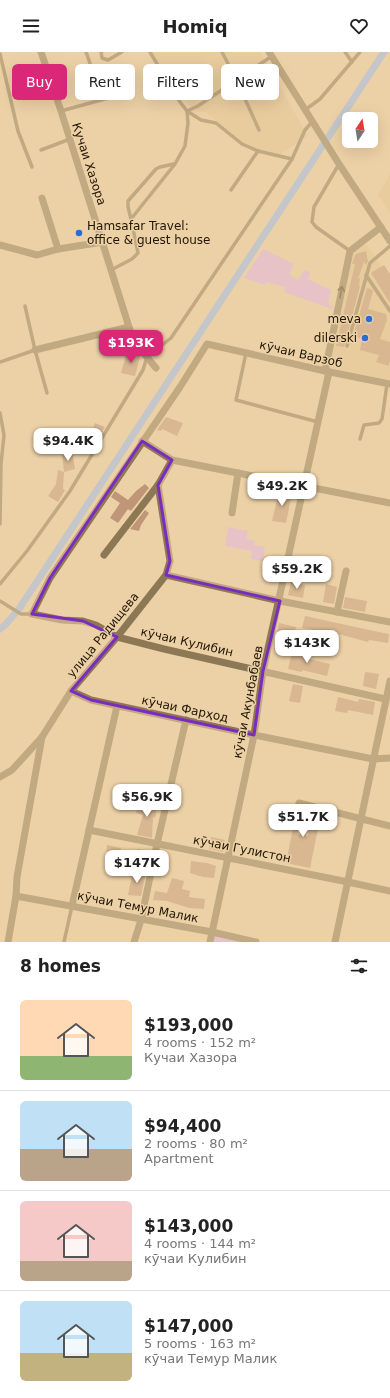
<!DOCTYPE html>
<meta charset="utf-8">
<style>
body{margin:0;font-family:"DejaVu Sans",sans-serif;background:#f2f2f2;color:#222;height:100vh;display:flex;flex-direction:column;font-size:15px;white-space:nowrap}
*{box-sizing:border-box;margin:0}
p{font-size:13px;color:#767676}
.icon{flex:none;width:22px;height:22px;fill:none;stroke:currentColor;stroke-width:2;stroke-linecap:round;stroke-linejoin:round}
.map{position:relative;height:890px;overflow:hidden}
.drawer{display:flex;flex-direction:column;background:#fff;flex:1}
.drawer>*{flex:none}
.top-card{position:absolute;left:12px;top:12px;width:366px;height:36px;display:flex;gap:8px}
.needle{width:26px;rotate:12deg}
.tools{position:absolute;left:342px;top:60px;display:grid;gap:8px}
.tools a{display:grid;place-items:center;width:36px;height:36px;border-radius:6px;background:#fff;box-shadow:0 4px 16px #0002;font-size:20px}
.price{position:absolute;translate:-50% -34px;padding:0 9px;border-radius:8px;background:#fff;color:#222;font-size:13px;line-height:26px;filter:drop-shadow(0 1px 2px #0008)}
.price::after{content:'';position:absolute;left:50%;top:24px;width:12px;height:9px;margin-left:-6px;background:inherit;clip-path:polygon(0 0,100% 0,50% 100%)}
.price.active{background:#db2777;color:#fff}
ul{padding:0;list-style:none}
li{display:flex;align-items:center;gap:12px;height:100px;padding:0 20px}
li+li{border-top:1px solid #e0e0e0}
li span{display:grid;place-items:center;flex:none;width:112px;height:80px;border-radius:6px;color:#555}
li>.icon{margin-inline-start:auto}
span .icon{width:48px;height:48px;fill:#fffc;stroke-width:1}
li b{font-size:17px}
h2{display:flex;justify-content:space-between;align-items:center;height:48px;padding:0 20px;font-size:17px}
.pill{padding:0 14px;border-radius:6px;background:#fff;box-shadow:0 4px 16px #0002;font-size:14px;line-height:36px}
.pill.active{background:#db2777;color:#fff}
header{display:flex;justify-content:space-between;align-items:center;height:52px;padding:0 20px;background:#fff;font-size:18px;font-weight:700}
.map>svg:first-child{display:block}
</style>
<header><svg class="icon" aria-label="menu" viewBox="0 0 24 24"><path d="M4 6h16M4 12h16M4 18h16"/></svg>Homiq<svg class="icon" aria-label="heart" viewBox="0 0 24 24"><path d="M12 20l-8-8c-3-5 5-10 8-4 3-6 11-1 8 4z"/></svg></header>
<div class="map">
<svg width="390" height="890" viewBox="0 0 390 890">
<rect width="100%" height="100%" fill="#edd1a6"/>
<g fill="#e5c594">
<path d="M151 0H260L308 84 275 105 238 89 206 60H194Z"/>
<path d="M390 122V161L378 143Z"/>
<path d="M366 192 390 226V329L327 315 353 198Z"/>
</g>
<g fill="#e0afed">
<path d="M263 197 294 212 289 222 298 228 304 218 310 220 308 227 331 238 328 252 334 256 332 257 284 240 285 235 266 230 265 233 244 226Z"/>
<path d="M228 475 248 479 246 487 255 489 254 493 265 495 263 509 251 507 252 499 225 494Z"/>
<path d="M214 882 250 890H212Z"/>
</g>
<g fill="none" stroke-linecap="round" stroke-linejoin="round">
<path stroke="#92b9f5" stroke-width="7" d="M0 577 5 573 19 557 384 0"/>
</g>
<g fill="#bf9778" fill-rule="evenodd">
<path d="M366 199 368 209 366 213 364 210 358 227 360 226 359 233 360 234 344 295 336 294 355 212H352L354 206 356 202Z"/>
<path d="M384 213 390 222V251L371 221Z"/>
<path d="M367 236 371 237 373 239 368 257 386 262 387 268 380 287 390 290V309L388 314 376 310 379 303 360 298 362 287 353 284Z"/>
<path d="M127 299 138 302 140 305 135 324 121 321Z"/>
<path d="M166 365 183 371 177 384 162 377 161 379 157 378Z"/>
<path d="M95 371 105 375 100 383 91 382Z"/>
<path d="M59 378H73V387L69 384 61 383 62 379Z"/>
<path d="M72 400 75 417 64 420 62 401Z"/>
<path d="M58 418 64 420 63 437 65 438 58 450 48 444 56 432Z"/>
<path d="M145 432 149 436 131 459 128 457 118 471 110 466 120 451 111 445 115 439 128 448 136 439Z"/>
<path d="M279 439 292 442 286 471 272 469Z"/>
<path d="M145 458 149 461 141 473 139 479 130 477Z"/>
<path d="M291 530 305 533 303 546 288 543Z"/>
<path d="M326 532 337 535 334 552 323 550Z"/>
<path d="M345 545 367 549 365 560 343 556Z"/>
<path d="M305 564 374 579 389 582 388 591 369 588 368 590 338 582 302 576Z"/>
<path d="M279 571 296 575 293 589 276 585Z"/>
<path d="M293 597 307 600 305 606 330 612 327 624 302 618V620L288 617Z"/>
<path d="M365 620 379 622 376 637 363 634Z"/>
<path d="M293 632 303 634 300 651 289 649Z"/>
<path d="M338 645 358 650 359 647 375 650 373 663 348 658 347 661 335 659Z"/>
<path d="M139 748 158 752 155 766 153 765 152 786 137 783 143 763 136 761Z"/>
<path d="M297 756 321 762 310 816 286 811ZM300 771 310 773 308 784 297 782Z"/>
<path d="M211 785 225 788 223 800 209 797Z"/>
<path d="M107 793 121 796 118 807 106 805Z"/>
<path d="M138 797 150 800 148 809 133 806Z"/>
<path d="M133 805 128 824 117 822 121 807Z"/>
<path d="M191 809 207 811 216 814 214 826 203 825 190 821Z"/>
<path d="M144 815 147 816 141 844 128 843 132 823 141 824Z"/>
<path d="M172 826 184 829 182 837 190 839 189 845 205 847 204 857 189 856 167 849 153 848 155 839 167 841Z"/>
</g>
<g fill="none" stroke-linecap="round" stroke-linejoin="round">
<g stroke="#8d7856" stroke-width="3.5">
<path d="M101 0 102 6 108 8 122 0"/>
<path d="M150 0 180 50 187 59 201 68 216 71 242 92 258 99 292 107"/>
<path d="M222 0 236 27 259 78"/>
<path d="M345 0 352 10"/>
<path d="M0 2 18 79 32 115"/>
<path d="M101 48 122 43"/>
<path d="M305 58 320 47 360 0"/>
<path d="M61 59 101 48 98 34 86 0"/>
<path d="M41 98 70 87"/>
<path d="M339 112 314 155 312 170 316 175 350 199"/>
<path d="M231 138 258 99"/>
<path d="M131 167 128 155V149L156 117 160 115 174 112"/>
<path d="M111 218 132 207 138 201 131 167 175 112 185 94 188 71 187 59 198 54 272 4"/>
<path d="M366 223 390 259"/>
<path d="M347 294 370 211 390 194"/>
<path d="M35 298 47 341"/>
<path d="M246 301 236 348 318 370"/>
<path d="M0 310 35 298 25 254"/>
<path d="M0 361 4 383 1 412 0 472"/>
<path d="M360 387 364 373 379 371 382 367 387 332"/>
<path d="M0 532 27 499 70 439 143 318 147 305 171 286 292 107 305 78 312 70"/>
<path d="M0 549 21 562H32"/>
<path d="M64 890 72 854"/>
</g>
<g stroke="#8d7856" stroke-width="7">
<path d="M41 0 61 59 129 275 134 289 156 316"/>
<path d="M269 0 339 112 390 189"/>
<path d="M42 146 58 197"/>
<path d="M0 193 37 203 58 197 103 190"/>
<path d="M35 298 129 275"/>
<path d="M325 319 350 199 381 175"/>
<path d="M142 389 172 408 390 451"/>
<path d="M232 461 238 421"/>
<path d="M104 503 158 433 172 408"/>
<path d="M166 523 280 549 390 570"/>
<path d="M337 560 346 519"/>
<path d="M71 639 91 648 254 683 373 707 390 706"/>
<path d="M385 647 164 597 117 585 96 573 83 569 62 568 32 562 50 526 180 335 207 292 325 319 390 332"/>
<path d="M0 725 12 718 42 685 71 639 117 585 166 523 170 509 158 433"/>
<path d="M299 751 390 774"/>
<path d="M89 778 348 830 390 839"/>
<path d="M16 844 212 880 256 890"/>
<path d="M72 854 117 654"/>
<path d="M8 890 16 844 17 825 42 685"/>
<path d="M134 890 141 868 157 792 186 668"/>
<path d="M210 890 254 683 263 619 329 320"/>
<path d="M335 890 390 629"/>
</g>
</g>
<defs><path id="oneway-shaft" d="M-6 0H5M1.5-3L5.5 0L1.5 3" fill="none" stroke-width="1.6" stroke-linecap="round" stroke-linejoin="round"/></defs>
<use stroke="#463821" href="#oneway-shaft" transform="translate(341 240) rotate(-79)"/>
<path d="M0 0H390V890H0ZM142 389 172 408 158 433 170 509 166 523 280 549 263 619 254 683 91 648 71 639 117 585 83 569 32 562 50 526Z" fill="#edd1a6" fill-opacity=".55" fill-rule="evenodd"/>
<path fill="none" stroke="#7b2cbf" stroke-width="3" stroke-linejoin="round" d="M142 389 172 408 158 433 170 509 166 523 280 549 263 619 254 683 91 648 71 639 117 585 83 569 32 562 50 526Z"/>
<g fill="#266dd9" stroke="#edd1a6" stroke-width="1.5">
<circle cx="79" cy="181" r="4"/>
<circle cx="369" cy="267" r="4"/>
<circle cx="365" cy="286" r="4"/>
</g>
<g text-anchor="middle" stroke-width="3" stroke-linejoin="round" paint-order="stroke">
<g font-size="12" fill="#1f1505" stroke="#edd1a6">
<text transform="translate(89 112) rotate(72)" y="4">Кучаи Хазора</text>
<text transform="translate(301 302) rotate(13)" y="4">кӯчаи Варзоб</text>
<text transform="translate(103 583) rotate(-51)" y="4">улица Радищева</text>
<text transform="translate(187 590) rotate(13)" y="4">кӯчаи Кулибин</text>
<text transform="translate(248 650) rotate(-79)" y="4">кӯчаи Акунбабаев</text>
<text transform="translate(185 657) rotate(12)" y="4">кӯчаи Фарҳод</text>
<text transform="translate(242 797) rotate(11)" y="4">кӯчаи Гулистон</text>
<text transform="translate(138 855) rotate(11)" y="4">кӯчаи Темур Малик</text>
</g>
<g font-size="12" fill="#1f1505" stroke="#edd1a6" text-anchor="end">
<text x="87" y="178" text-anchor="start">Hamsafar Travel:<tspan x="87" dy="14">office &amp; guest house</tspan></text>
<text x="361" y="271">meva</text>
<text x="357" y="290">dilerski</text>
</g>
</g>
</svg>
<div class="tools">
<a><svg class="needle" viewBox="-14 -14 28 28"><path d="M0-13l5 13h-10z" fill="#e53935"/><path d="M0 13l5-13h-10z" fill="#767676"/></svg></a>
</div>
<b class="price active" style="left:131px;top:312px">$193K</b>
<b class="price" style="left:68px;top:410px">$94.4K</b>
<b class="price" style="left:282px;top:455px">$49.2K</b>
<b class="price" style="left:297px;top:538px">$59.2K</b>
<b class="price" style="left:307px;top:612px">$143K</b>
<b class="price" style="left:147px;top:766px">$56.9K</b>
<b class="price" style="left:303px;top:786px">$51.7K</b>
<b class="price" style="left:137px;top:832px">$147K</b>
<div class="top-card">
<a class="pill active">Buy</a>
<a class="pill">Rent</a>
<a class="pill">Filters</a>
<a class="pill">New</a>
</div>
</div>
<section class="drawer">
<h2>8 homes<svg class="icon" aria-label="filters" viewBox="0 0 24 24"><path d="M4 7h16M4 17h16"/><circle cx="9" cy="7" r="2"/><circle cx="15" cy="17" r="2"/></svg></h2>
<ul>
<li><span style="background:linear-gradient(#ffd9b3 70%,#8fb573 0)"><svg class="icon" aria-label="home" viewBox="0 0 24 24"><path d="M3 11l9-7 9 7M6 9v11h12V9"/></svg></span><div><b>$193,000</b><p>4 rooms · 152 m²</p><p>Кучаи Хазора</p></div></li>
<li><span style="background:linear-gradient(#bfe0f5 60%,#b9a48a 0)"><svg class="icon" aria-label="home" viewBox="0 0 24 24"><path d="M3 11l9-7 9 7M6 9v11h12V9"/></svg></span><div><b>$94,400</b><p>2 rooms · 80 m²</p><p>Apartment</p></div></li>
<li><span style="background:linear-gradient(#f6c9c9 75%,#b9a48a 0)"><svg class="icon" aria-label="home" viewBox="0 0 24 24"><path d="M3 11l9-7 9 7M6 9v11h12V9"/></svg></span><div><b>$143,000</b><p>4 rooms · 144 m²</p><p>кӯчаи Кулибин</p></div></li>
<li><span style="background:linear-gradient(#bfe0f5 65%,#c2b280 0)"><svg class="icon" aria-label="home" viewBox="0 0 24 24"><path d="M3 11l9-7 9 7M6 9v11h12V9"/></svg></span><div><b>$147,000</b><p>5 rooms · 163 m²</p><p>кӯчаи Темур Малик</p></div></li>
</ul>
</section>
